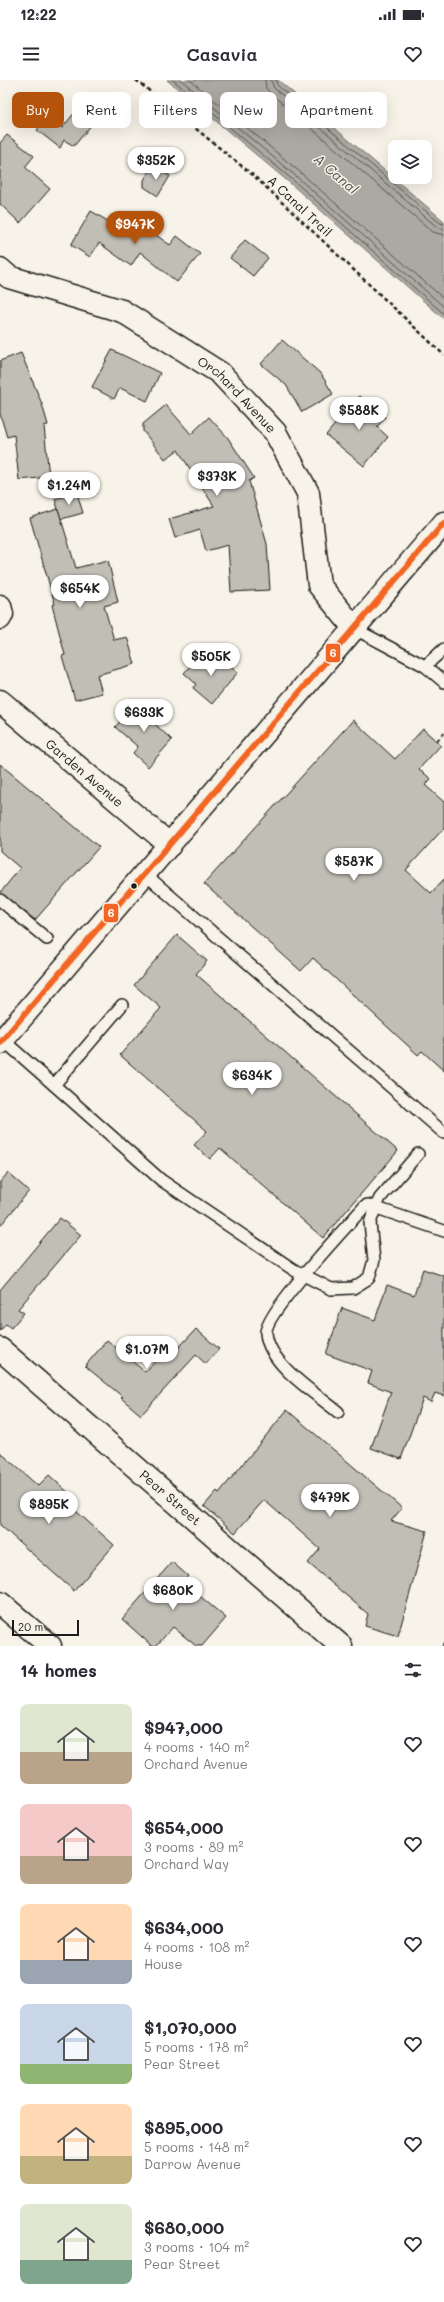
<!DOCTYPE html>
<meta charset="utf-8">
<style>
body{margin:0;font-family:Mali,sans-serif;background:#f7f7f7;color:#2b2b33;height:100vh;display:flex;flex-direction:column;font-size:15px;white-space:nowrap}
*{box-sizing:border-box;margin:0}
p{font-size:13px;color:#7c7c81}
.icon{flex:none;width:22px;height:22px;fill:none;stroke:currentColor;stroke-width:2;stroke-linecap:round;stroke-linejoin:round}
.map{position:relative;height:1566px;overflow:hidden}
.panel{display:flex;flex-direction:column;background:#fff;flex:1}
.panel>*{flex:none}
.banner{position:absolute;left:12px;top:12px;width:420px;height:36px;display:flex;gap:8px}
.buttons{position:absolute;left:388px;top:60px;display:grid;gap:8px}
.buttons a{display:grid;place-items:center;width:44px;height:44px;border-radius:8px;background:#fff;box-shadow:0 4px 16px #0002;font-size:20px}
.scale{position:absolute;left:12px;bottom:10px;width:67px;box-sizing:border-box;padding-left:4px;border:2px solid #1c1c1c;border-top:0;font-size:11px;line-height:14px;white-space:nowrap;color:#1c1c1c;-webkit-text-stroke:3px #f7f3e8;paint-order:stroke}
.price{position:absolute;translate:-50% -34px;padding:0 9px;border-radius:14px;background:#fff;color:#222;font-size:13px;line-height:26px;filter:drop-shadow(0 1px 2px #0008)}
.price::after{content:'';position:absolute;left:50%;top:24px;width:12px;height:9px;margin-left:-6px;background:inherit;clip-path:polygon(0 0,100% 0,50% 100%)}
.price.selected{background:#b45309;color:#fff}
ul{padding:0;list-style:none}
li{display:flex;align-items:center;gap:12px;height:100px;padding:0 20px}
li span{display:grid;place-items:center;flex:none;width:112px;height:80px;border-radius:8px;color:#555}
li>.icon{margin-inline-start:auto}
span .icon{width:48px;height:48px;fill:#fffc;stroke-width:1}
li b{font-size:17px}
h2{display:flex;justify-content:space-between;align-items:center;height:48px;padding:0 20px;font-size:17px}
.chip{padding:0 14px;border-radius:8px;background:#fff;box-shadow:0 4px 16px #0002;font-size:14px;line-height:36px}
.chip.selected{background:#b45309;color:#fff}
.status{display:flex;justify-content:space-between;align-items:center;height:28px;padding:0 20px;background:#fff;direction:ltr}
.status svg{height:11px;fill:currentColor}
header{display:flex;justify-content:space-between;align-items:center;height:52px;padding:0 20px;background:#fff;font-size:18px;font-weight:600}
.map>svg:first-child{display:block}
</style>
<div class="status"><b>12:22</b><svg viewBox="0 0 49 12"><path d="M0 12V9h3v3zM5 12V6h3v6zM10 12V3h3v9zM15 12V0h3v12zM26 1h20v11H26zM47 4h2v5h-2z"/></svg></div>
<header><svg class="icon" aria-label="menu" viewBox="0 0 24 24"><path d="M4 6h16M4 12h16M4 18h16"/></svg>Casavia<svg class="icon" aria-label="heart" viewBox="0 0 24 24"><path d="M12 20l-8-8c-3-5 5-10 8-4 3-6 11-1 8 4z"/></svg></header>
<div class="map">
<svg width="444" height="1566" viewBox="0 0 444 1566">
<rect width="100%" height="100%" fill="#f7f3e8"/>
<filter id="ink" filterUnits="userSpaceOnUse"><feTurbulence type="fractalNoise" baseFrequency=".025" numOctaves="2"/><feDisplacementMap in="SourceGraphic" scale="8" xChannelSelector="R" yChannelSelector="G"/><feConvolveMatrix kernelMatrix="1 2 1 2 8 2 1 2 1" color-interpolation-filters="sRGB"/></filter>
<g filter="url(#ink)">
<path fill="#aca9a2" stroke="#72716c" d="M167 0H278L444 141V239L291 104Z"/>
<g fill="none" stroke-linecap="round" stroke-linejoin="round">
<g stroke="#565452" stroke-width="1">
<path d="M173 0 294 101 444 234"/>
<path d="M181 0 297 97 444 227"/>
<path d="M190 0 301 93 444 219"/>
<path d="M265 0 266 8 270 13 433 152 444 155"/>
<path d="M271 0 274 8 437 147 444 149"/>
<path d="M276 0 277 5 440 143 444 144"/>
</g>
</g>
<g fill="#c0beb5" stroke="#1c1c1c">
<path d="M77 30 93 43 74 66 64 60 60 68 37 50 48 36 62 48Z"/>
<path d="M7 55 34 76 25 87 50 109 20 143 0 124V63Z"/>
<path d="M152 86 170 96 158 116 144 107V100Z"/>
<path d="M91 131 126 152 135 140 170 165 177 156 200 174 177 202 140 172 131 186 99 163 90 177 71 165Z"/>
<path d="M245 160 268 178 253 196 230 178Z"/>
<path d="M282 260 321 294 333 314 302 332 286 305 261 284Z"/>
<path d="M112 270 160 293 147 321 120 308 114 319 92 307Z"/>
<path d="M21 273 42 324 48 345 44 346 49 397 19 400 14 355 7 357 0 334V281Z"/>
<path d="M359 316 385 337 377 347 388 357 364 386 326 355Z"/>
<path d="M166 325 191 354 209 337 228 358 254 398 249 401 267 464 270 510 231 512 228 465 206 471 200 450 175 458 169 439 214 426 178 370 165 379 143 351V344Z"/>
<path d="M77 413 83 433 61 439 55 419Z"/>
<path d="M58 429 76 488 108 480 118 522 104 526 114 560 127 557 135 584 97 595 102 613 75 620 62 576 65 575 52 525 55 524 30 438Z"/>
<path d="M215 573 238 592 212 624 193 608 196 604 184 593 198 577 206 584Z"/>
<path d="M139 621 161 640 156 645 172 660 148 687 133 673 138 667 115 647Z"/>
<path d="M353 640 395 679 423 649 441 665 419 689 431 699 425 705 444 722V748L406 790 431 813 444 799V991L422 971 418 975 313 878 301 891 204 804Z"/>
<path d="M0 684 99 767 35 840 0 813 20 788 0 771Z"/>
<path d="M177 855 207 881 196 894 398 1071 323 1158 220 1068 210 1079 194 1065 207 1051 120 975 161 928 134 905Z"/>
<path d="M8 1093 29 1111 0 1146V1102Z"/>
<path d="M60 1138 81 1155 18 1229 24 1233 11 1248 6 1244 0 1251V1210Z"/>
<path d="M423 1189 444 1196V1316L435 1313 431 1322 423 1318 401 1379 371 1368 391 1312 368 1303 372 1291 326 1274 342 1228 375 1240 387 1205 414 1215Z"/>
<path d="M196 1249 219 1269 206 1284 196 1275 141 1335 121 1318 123 1317 85 1286 107 1260 145 1292 165 1271 171 1276Z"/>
<path d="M287 1330 402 1428 391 1441 427 1451 398 1556 365 1546 368 1534 308 1483 320 1469 264 1420 235 1453 204 1426 217 1411 219 1413Z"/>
<path d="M0 1372 38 1406 49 1395 72 1416 67 1423 114 1465 74 1511 0 1445Z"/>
<path d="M172 1482 188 1496 183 1502 226 1538 202 1566H196L173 1547 156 1566H152L122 1539Z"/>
</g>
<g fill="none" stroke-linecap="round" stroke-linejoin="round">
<defs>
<g id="lane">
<path d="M355 549 425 586 444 602"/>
<path d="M425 586 444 569"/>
<path d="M145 794 444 1053"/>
<path d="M0 820 47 859"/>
<path d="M3 960 54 1005 122 925"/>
<path d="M54 1005 161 1100 294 1190 331 1209 353 1208 369 1198 374 1180 370 1143 375 1129 380 1118 418 1074"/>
<path d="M338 1332C315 1313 269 1285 266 1253 264 1234 349 1144 365 1126L368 1125 444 1151"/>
</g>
<g id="street">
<path id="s1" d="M0 189 9 197 122 231 220 293 275 352 308 413 319 505 355 549"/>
<path d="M0 526 2 534 0 538"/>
<path id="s2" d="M0 621 170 765"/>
<path id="s3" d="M0 1269 341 1566"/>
<path d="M0 1523 50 1566"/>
</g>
<path id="primary" d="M0 963 444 443"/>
</defs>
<use href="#lane" stroke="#1c1c1c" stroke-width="14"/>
<use href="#street" stroke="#1c1c1c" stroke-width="25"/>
<use href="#primary" stroke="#1c1c1c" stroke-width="25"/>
<g stroke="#1c1c1c" stroke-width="2.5" stroke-dasharray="4 3" stroke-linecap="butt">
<path d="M136 0 254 96 444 275"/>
<path d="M437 661 444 653"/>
<path d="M443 1566 444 1563"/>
</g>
<use href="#lane" stroke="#f7f3e8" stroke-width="11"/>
<use href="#street" stroke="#f7f3e8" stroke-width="22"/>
<use href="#primary" stroke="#f7f3e8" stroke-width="22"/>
<defs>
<path id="bus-1" d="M0 963 444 443"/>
</defs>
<use href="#bus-1" stroke="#f7f3e8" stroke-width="9"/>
<use href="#bus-1" stroke="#f26522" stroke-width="6"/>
</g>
</g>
<circle fill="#1c1c1c" stroke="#f7f3e8" stroke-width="1.5" cx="134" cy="806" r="3.5"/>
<g text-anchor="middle" stroke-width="3" stroke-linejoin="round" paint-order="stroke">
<g font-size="13" fill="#1c1c1c" stroke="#f7f3e8">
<text transform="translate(300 126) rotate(43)" y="5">A Canal Trail</text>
<text dy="5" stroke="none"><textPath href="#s1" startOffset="273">Orchard Avenue</textPath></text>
<text dy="5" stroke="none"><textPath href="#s2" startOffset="111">Garden Avenue</textPath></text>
<text dy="5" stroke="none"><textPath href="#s3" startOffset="226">Pear Street</textPath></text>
</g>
<g font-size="14" font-style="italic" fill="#565452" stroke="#f7f3e8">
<text transform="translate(336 94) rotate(41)" y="5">A Canal</text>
</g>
</g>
<g stroke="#f7f3e8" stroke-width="1.5">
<rect x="325" y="563" width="16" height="20" rx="4" fill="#f26522"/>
<rect x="103" y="823" width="16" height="20" rx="4" fill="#f26522"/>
</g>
<g font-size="11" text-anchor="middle" font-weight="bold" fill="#fff">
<text x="333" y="577">6</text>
<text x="111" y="837">6</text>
</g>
</svg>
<div class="buttons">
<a><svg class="icon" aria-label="layers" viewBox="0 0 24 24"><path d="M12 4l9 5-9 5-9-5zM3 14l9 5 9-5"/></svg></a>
</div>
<div class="scale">20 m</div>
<b class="price" style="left:156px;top:101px">$352K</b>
<b class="price selected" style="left:135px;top:165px">$947K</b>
<b class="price" style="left:359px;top:351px">$588K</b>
<b class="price" style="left:217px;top:417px">$373K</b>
<b class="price" style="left:69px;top:426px">$1.24M</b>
<b class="price" style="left:80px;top:529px">$654K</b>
<b class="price" style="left:211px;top:597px">$505K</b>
<b class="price" style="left:144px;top:653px">$633K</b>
<b class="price" style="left:354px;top:802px">$587K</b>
<b class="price" style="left:252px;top:1016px">$634K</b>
<b class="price" style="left:147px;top:1290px">$1.07M</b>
<b class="price" style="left:330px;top:1438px">$479K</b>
<b class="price" style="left:49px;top:1445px">$895K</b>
<b class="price" style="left:173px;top:1531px">$680K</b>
<div class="banner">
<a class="chip selected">Buy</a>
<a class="chip">Rent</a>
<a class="chip">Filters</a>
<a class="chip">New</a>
<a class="chip">Apartment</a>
</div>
</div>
<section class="panel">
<h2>14 homes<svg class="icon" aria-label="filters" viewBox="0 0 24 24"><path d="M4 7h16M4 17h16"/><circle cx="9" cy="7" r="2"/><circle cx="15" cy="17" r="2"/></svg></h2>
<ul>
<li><span style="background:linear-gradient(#dfe7d0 60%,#b9a48a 0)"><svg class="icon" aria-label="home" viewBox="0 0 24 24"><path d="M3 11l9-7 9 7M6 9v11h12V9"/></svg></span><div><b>$947,000</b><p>4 rooms · 140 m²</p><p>Orchard Avenue</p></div><svg class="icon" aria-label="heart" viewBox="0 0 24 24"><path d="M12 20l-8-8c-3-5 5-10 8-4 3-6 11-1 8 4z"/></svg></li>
<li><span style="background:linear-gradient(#f6c9c9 65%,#b9a48a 0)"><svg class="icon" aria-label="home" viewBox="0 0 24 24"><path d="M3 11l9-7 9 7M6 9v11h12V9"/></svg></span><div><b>$654,000</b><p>3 rooms · 89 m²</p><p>Orchard Way</p></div><svg class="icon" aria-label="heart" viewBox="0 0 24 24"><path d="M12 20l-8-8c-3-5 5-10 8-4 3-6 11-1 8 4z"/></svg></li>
<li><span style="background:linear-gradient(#ffd9b3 70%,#9aa5b1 0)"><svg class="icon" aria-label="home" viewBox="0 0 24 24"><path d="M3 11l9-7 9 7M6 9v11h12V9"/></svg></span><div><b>$634,000</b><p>4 rooms · 108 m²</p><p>House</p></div><svg class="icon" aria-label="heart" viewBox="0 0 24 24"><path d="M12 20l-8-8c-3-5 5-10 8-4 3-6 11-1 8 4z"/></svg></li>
<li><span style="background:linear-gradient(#c9d6e8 75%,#8fb573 0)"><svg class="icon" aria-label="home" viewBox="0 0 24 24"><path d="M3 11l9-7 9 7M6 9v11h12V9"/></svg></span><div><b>$1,070,000</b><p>5 rooms · 178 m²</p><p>Pear Street</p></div><svg class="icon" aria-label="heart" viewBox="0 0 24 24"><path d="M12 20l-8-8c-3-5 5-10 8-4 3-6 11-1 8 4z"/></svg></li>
<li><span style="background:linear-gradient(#ffd9b3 65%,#c2b280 0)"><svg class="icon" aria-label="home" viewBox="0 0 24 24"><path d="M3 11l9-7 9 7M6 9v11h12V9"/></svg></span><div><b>$895,000</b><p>5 rooms · 148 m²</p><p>Darrow Avenue</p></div><svg class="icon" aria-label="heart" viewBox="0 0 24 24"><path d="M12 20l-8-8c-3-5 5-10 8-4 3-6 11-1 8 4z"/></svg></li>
<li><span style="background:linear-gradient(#dfe7d0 70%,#7fa58c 0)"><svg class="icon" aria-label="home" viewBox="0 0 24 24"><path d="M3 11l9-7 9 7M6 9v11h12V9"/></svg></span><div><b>$680,000</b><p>3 rooms · 104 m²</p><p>Pear Street</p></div><svg class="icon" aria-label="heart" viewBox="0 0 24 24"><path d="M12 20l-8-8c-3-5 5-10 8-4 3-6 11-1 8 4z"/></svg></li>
</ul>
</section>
